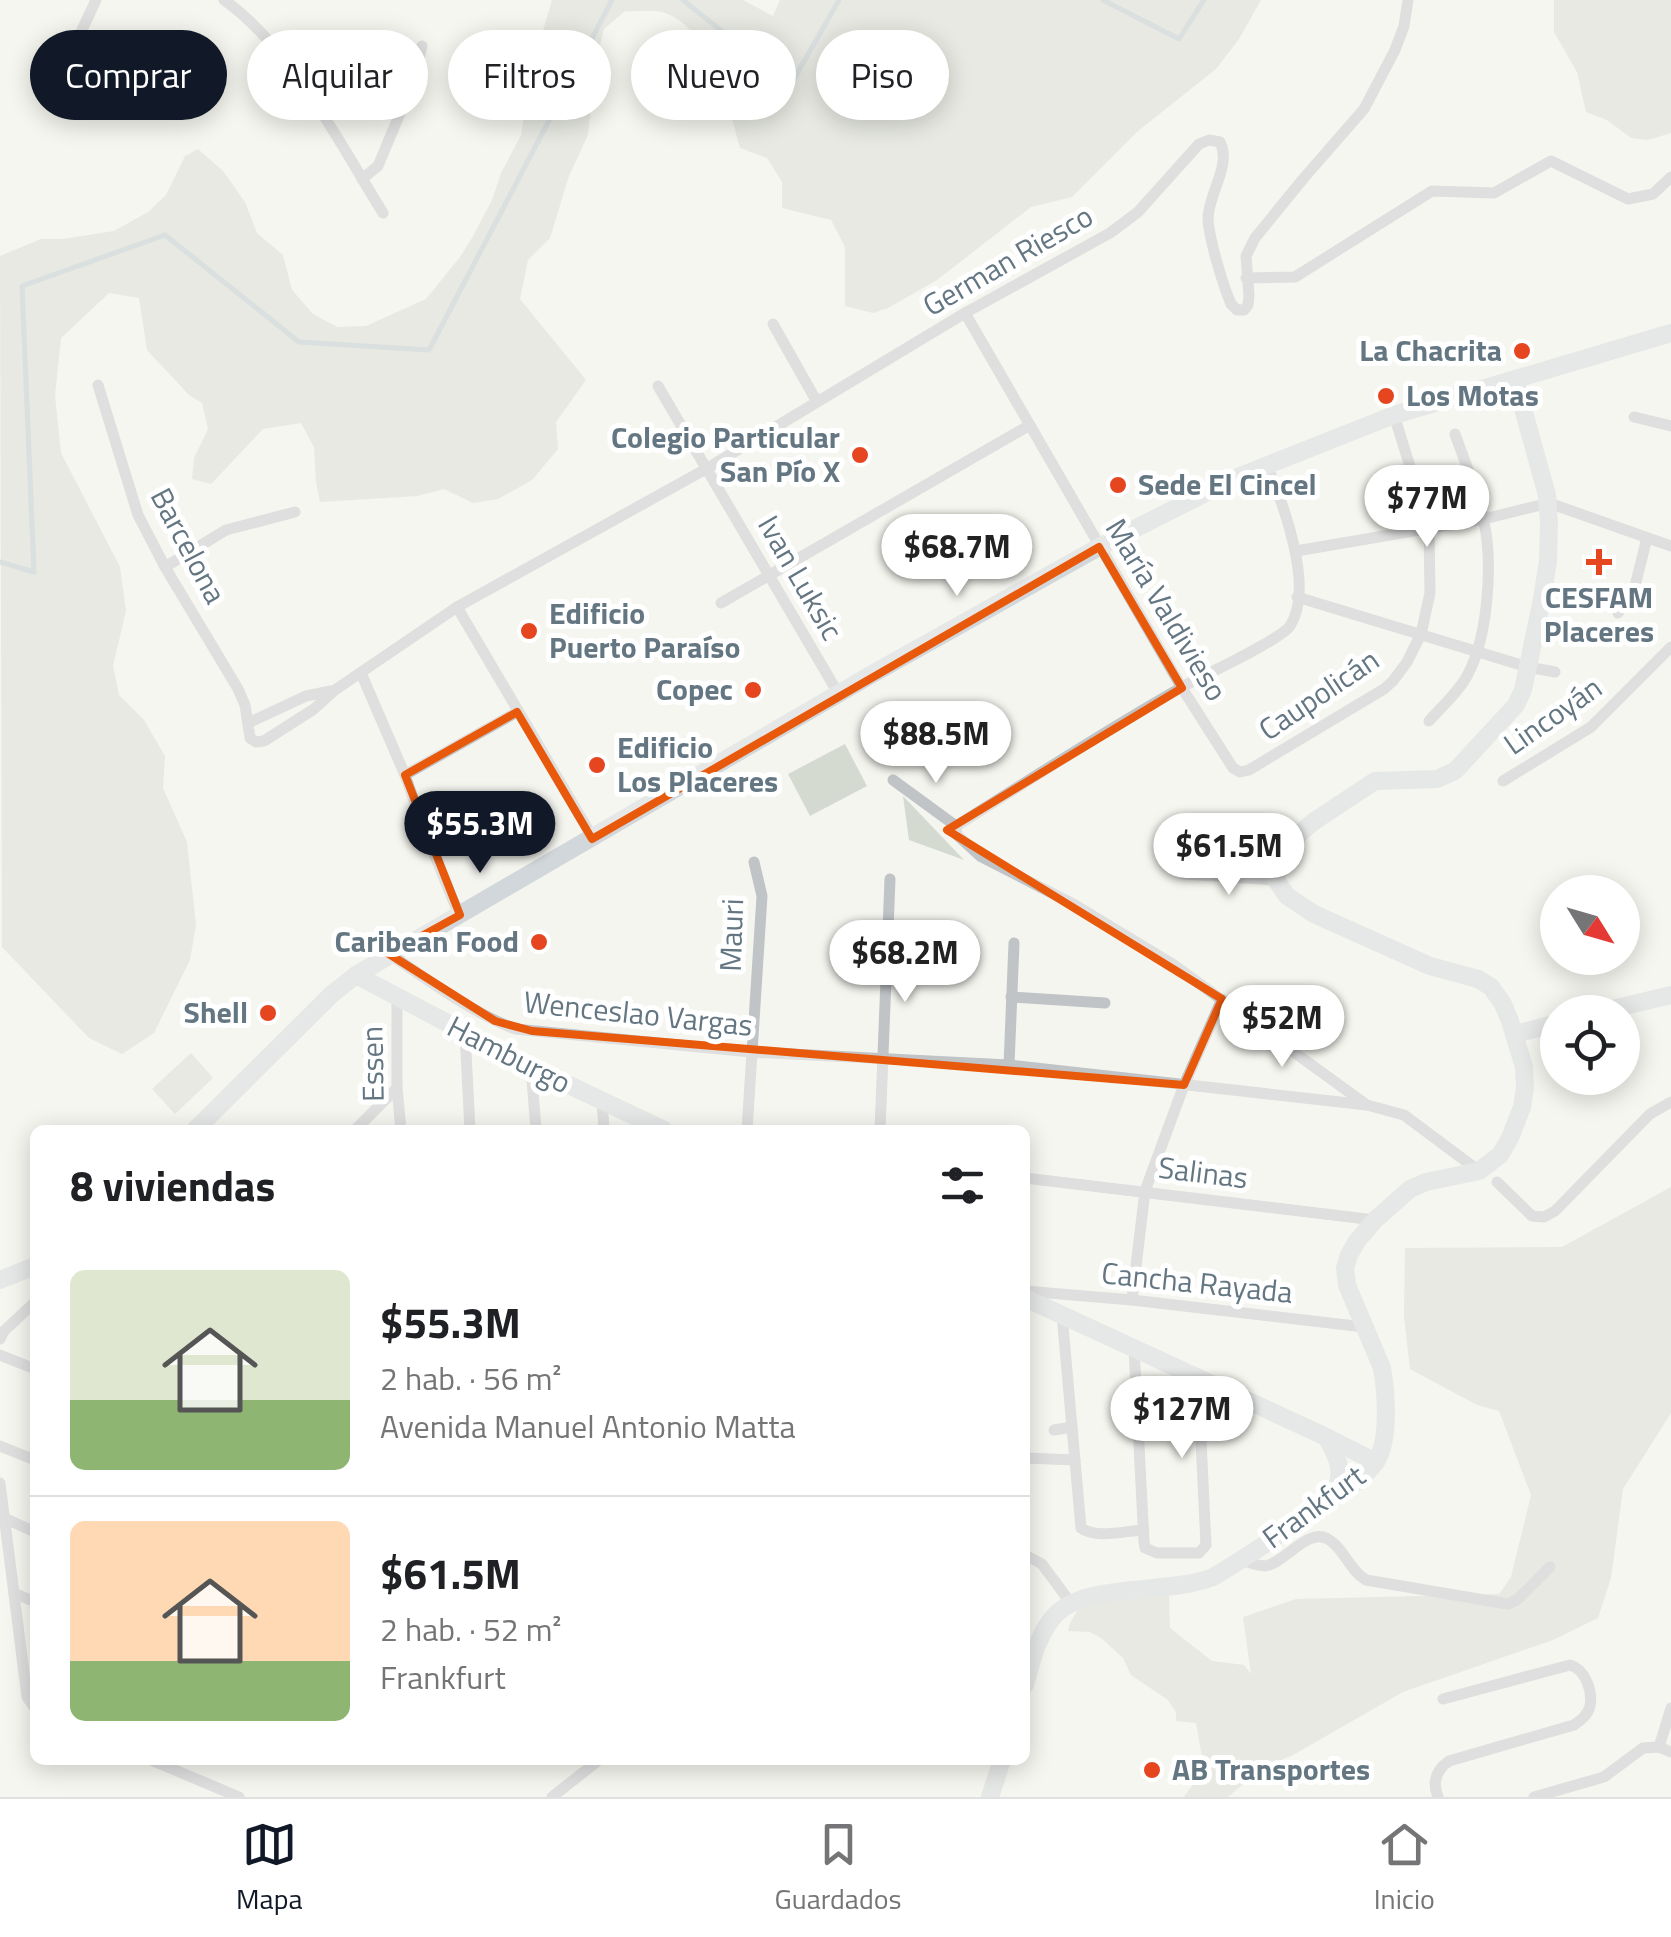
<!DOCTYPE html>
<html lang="es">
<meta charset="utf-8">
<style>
body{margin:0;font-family:"Titillium Web",sans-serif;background:#f2f2f2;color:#202124;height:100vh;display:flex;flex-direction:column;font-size:38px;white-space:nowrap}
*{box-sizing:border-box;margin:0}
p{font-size:32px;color:#757577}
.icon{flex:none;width:55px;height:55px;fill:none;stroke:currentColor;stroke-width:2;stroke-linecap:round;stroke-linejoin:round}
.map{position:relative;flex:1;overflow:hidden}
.drawer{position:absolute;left:30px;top:1125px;width:1000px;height:640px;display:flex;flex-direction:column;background:#fff;border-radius:15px;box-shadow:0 5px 25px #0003}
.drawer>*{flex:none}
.hud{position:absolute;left:30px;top:30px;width:1000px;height:90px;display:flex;gap:20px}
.needle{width:65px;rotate:127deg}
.tools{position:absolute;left:1540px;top:875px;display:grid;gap:20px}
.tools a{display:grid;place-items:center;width:100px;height:100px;border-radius:50%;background:#fff;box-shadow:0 5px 25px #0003;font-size:50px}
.price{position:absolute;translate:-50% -85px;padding:0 22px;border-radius:35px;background:#fff;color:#222;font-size:32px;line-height:65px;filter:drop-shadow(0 2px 5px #0008)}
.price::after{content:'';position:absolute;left:50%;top:60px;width:30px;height:22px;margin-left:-15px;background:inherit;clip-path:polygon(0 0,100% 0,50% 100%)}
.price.current{background:#111827;color:#fff}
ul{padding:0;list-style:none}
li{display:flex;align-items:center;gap:30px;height:250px;padding:0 40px}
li+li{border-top:2px solid #e0e0e0}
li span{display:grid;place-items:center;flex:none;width:280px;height:200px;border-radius:15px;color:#555}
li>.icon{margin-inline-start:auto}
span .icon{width:120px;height:120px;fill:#fffc;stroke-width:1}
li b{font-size:42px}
h2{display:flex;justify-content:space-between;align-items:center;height:120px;padding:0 40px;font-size:42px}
.chip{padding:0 35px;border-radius:45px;background:#fff;box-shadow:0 5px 25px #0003;font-size:35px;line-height:90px}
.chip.current{background:#111827;color:#fff}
.tab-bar{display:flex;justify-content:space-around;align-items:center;height:140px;border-top:2px solid #e0e0e0;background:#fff;font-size:28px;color:#757577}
.tab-bar a{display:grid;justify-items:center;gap:5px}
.tab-bar .current{color:#111827}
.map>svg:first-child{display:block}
</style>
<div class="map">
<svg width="1671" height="1797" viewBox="0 0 1671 1797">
<rect width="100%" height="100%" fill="#f5f5f0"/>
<g fill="#d4dad0">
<path d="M552 0H743L773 16 780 0H1261L1239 39 1216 69 1138 131 1072 197 1031 207 937 280 888 308 873 313 845 306V247L831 220 782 208V182L767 158 740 148C729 106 712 30 665 13 654 9 637 12 625 11L604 29 596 62 588 135 569 176 550 238 528 260 520 299 586 380 556 422 558 449 532 480 498 499 473 503 444 489 417 496 320 502 316 482 314 447 301 423 263 429 211 484 192 479 194 458 208 429 202 403 189 395 147 350 139 298 109 293 61 338 55 395 61 453 120 567 126 611 113 666 119 695 144 720 165 756 163 788 187 842 196 925 190 960 154 1033 122 1054 89 1038 2 947 0 256 41 239H63L114 231 148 212 166 195 185 156 198 149 223 171 245 202 257 233 283 255 292 290 313 314 337 327 366 326 426 299 460 257 472 238 492 200 501 173 521 135 530 75Z"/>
<path d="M1554 0H1671V133L1648 140 1631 138 1607 120 1586 112 1577 72 1554 32Z"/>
<path d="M845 744 867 786 810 816 788 774Z"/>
<path d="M903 796 964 860 909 840Z"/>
<path d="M191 1053 213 1078 175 1114 152 1089Z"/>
<path d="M1671 1187V1413L1623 1489 1611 1578 1598 1618 1553 1640 1403 1692 1293 1755 1262 1768 1228 1797H1184L1204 1769 1196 1723 1176 1721V1712L1168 1700 1131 1675 1123 1658 1101 1638 1090 1632 1068 1631C1071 1618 1080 1603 1093 1598 1104 1594 1155 1595 1169 1595L1170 1628 1212 1661 1244 1665 1251 1674 1243 1617 1296 1599 1499 1594 1511 1577 1531 1495 1499 1411 1477 1405 1410 1369 1404 1316 1405 1248 1562 1247Z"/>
</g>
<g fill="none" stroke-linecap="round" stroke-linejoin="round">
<g stroke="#b8c4c9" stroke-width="5">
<path d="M683 0 790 86 839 0"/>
<path d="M1103 0 1179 39 1204 0"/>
<path d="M0 562 34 572 22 286 165 235 299 342 429 350 612 0"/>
</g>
<g stroke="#c0c4c7" stroke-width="11">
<path d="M224 0C291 47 340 144 383 213"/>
<path d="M52 94 96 0"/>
<path d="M362 179 378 166 411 87 422 46"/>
<path d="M1246 278 1295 277 1432 191 1494 193 1551 161 1628 199 1653 194 1671 177"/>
<path d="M965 313 1182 688 1233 768 1240 772 1249 770 1384 689 1393 681 1407 662 1421 634 1430 593 1429 528 1394 415"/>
<path d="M773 324 817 402"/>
<path d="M98 385 138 515 165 567 238 689 245 705 250 738 256 742 264 741 314 709 335 690 457 607 706 469 965 313 1110 233 1138 212 1199 144 1209 140 1220 142C1232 165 1208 194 1208 219 1209 239 1223 285 1231 304L1237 310H1244L1248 305 1249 296 1246 256 1255 238 1303 179 1364 109 1395 50 1404 26 1408 0"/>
<path d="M658 386 838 693"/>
<path d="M1634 417 1671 426"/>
<path d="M1296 551 1484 519 1549 503 1671 546"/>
<path d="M165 567 226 530 295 512"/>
<path d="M1297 597 1528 667 1555 672"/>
<path d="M721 603 1030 425"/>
<path d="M457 607 593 838"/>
<path d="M1618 613 1635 586 1647 538"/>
<path d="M361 673 405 775 424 829 459 915"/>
<path d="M1429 721C1442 706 1459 692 1468 674 1488 636 1493 564 1484 522 1478 492 1465 463 1455 434"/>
<path d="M248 723 306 696 331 691"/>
<path d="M405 775 517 712"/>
<path d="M893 780 956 826 957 835 980 856 1075 905 1174 965 1364 1103"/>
<path d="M1503 781 1591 727 1671 647"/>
<path d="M956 826C1031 779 1106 730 1184 686 1204 675 1279 641 1290 626 1315 588 1283 502 1266 464"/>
<path d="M1183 874 1276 880"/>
<path d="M389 954C430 981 469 1011 515 1029L751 1052 1009 1065 1367 1105 1404 1115 1479 1171"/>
<path d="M397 997V1088L401 1130"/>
<path d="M1011 997 1105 1003"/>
<path d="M465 1033 470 1130"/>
<path d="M1009 1065 1014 943"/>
<path d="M531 1067 536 1130"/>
<path d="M602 1101 604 1130"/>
<path d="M355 1130 397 1088"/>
<path d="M747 1130 762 896 754 862"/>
<path d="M880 1130 890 879"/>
<path d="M1025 1178 1375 1220"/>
<path d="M1497 1182 1532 1216 1544 1217 1555 1211 1650 1114 1671 1102"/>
<path d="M1025 1291 1132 1300 1364 1327"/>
<path d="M1132 1300 1145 1191 1184 1085 1222 999"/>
<path d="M1062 1315 1081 1528C1096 1539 1125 1531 1144 1530"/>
<path d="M0 1339 4 1331 35 1302"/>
<path d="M1134 1348 1144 1542 1145 1548 1157 1553H1199L1206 1545 1198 1378"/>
<path d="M0 1355 35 1369"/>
<path d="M1054 1430 1072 1427"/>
<path d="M0 1446 35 1460"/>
<path d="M1025 1458 1075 1460"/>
<path d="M0 1483 27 1697 35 1708"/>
<path d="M4 1518 35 1532"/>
<path d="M1025 1555 1042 1564 1070 1602"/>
<path d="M1241 1560C1248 1562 1257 1566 1265 1566 1284 1564 1308 1527 1328 1539 1344 1548 1349 1570 1366 1580L1508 1604 1518 1599 1550 1567"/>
<path d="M14 1593 35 1602"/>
<path d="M1659 1747 1671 1708"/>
<path d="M151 1760 239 1797"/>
<path d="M552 1797 599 1760"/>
<path d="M1438 1797C1432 1782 1436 1770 1449 1761L1574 1725C1581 1720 1588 1715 1590 1706 1593 1691 1585 1669 1570 1665L1443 1699"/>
<path d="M1534 1797 1604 1777 1643 1748 1659 1747 1671 1752"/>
</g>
<g stroke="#d1d7da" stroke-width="18">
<path d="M356 975 531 1067 664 1130"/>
<path d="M1600 1012 1671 995"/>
<path d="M1515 1034 1558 1023"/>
<path d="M195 1130 332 994 356 975 867 677 1099 547 1235 478 1394 415 1671 333"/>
<path d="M0 1280 35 1266"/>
<path d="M1025 1298 1322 1435 1376 1462"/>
<path d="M1327 1438C1340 1462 1343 1470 1335 1497"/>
<path d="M1025 1685C1031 1663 1037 1638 1051 1620 1080 1580 1166 1596 1213 1577 1242 1560 1270 1541 1298 1522 1321 1506 1362 1484 1377 1460 1390 1438 1386 1392 1382 1368L1347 1285 1345 1268 1349 1255 1357 1241 1375 1220 1410 1189 1426 1182 1479 1171 1500 1155 1510 1138 1522 1107 1525 1088 1524 1067 1510 1021 1503 1004 1491 987 1478 979 1430 966 1314 914 1287 896 1276 880 1281 859 1289 843 1313 822 1375 781 1437 779 1455 771 1516 705 1523 690 1542 599 1548 561 1549 523 1547 495 1515 380"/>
<path d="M990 1797 1002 1760"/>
</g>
</g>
<path d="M0 0H1671V1797H0ZM1099 547 1182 688 947 830 1222 999 1184 1085 532 1031 495 1021 389 954 460 915 405 775 517 712 592 839Z" fill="#f5f5f0" fill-opacity=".55" fill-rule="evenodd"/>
<path fill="none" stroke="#e8590c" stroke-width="8" stroke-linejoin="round" d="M1099 547 1182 688 947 830 1222 999 1184 1085 532 1031 495 1021 389 954 460 915 405 775 517 712 592 839Z"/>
<g fill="#e54620" stroke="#fff" stroke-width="4">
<circle cx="1522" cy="351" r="10"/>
<circle cx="1386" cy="396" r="10"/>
<circle cx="860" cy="455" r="10"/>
<circle cx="1118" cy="485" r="10"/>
<path d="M1594 547h10v10h10v10h-10v10h-10v-10h-10v-10h10z"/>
<circle cx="529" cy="631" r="10"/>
<circle cx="753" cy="690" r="10"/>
<circle cx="597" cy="765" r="10"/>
<circle cx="539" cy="942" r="10"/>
<circle cx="268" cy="1013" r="10"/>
<circle cx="1152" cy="1770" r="10"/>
</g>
<g text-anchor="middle" stroke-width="10" stroke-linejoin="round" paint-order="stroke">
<g font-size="30" fill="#637682" stroke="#fff">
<text transform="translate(1008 261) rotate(-30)" y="10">German Riesco</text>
<text transform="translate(188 546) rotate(62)" y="10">Barcelona</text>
<text transform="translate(800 578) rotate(60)" y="10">Ivan Luksic</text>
<text transform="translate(1166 610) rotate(59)" y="10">María Valdivieso</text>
<text transform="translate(1319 695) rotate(-34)" y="10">Caupolicán</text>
<text transform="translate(1553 716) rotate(-35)" y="10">Lincoyán</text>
<text transform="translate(732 935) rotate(-88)" y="10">Mauri</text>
<text transform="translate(638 1014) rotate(6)" y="10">Wenceslao Vargas</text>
<text transform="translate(509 1055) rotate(27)" y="10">Hamburgo</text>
<text transform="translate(373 1064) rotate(-91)" y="10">Essen</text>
<text transform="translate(1203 1173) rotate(7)" y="10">Salinas</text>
<text transform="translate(1197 1283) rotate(6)" y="10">Cancha Rayada</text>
<text transform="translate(1314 1507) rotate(-36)" y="10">Frankfurt</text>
</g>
<g font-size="30" font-weight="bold" fill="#637682" stroke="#fff" text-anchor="end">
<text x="1502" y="361">La Chacrita</text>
<text x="1406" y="406" text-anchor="start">Los Motas</text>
<text x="840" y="448">Colegio Particular<tspan x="840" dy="34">San Pío X</tspan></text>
<text x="1138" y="495" text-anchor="start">Sede El Cincel</text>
<text x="1599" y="608" text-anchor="middle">CESFAM<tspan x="1599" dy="34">Placeres</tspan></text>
<text x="549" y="624" text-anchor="start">Edificio<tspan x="549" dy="34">Puerto Paraíso</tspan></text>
<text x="733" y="700">Copec</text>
<text x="617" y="758" text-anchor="start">Edificio<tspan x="617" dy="34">Los Placeres</tspan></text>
<text x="519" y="952">Caribean Food</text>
<text x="248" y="1023">Shell</text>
<text x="1172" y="1780" text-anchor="start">AB Transportes</text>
</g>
</g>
</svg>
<div class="tools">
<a><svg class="needle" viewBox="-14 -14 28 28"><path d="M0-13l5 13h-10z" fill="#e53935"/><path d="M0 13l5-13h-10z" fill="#757577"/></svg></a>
<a><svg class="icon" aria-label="locate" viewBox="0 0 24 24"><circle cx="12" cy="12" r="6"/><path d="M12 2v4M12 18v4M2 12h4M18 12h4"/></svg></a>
</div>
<b class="price" style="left:1427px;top:550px">$77M</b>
<b class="price" style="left:957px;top:599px">$68.7M</b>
<b class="price" style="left:936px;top:786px">$88.5M</b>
<b class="price current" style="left:480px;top:876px">$55.3M</b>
<b class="price" style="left:1229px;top:898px">$61.5M</b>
<b class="price" style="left:905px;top:1005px">$68.2M</b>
<b class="price" style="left:1282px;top:1070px">$52M</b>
<b class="price" style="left:1182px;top:1461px">$127M</b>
<div class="hud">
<a class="chip current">Comprar</a>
<a class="chip">Alquilar</a>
<a class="chip">Filtros</a>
<a class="chip">Nuevo</a>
<a class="chip">Piso</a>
</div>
<section class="drawer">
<h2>8 viviendas<svg class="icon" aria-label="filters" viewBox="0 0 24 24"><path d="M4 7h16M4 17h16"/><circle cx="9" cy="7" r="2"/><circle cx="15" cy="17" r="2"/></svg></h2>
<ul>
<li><span style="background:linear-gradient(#dfe7d0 65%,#8fb573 0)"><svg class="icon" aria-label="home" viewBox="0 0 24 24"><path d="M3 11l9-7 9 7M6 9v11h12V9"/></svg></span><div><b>$55.3M</b><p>2 hab. · 56 m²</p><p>Avenida Manuel Antonio Matta</p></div></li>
<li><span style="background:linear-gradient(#ffd9b3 70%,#8fb573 0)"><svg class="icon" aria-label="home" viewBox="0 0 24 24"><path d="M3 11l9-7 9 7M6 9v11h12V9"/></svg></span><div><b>$61.5M</b><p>2 hab. · 52 m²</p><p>Frankfurt</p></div></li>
</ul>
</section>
</div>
<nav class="tab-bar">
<a class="current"><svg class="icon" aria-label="map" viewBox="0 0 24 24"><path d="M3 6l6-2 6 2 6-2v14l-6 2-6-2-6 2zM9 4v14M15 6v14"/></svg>Mapa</a>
<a><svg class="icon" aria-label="saved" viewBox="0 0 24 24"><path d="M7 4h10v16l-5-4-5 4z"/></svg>Guardados</a>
<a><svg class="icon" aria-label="home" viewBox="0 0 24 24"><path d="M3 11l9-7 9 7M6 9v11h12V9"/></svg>Inicio</a>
</nav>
